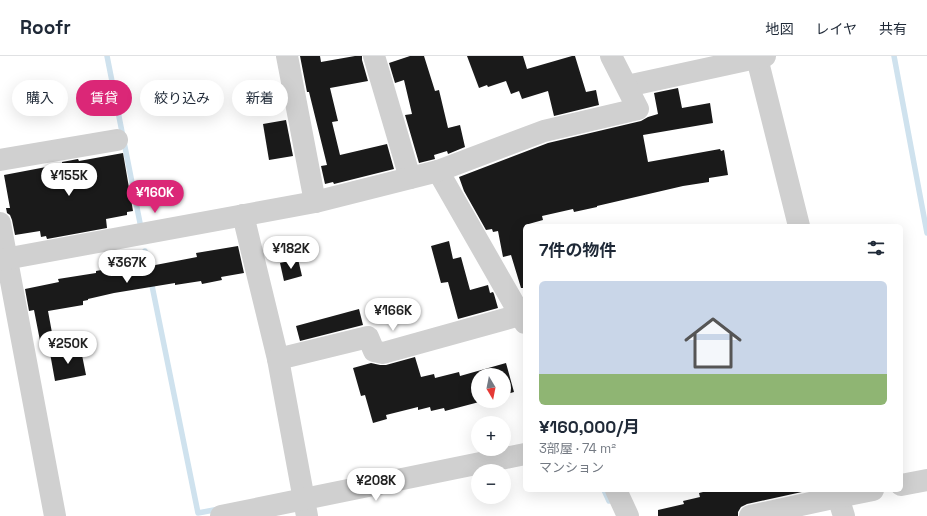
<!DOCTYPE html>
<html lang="ja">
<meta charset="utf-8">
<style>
body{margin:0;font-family:"Space Grotesk","Noto Sans JP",sans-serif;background:#f2f2f3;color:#1f2937;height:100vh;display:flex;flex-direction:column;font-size:15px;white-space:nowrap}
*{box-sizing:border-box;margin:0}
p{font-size:13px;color:#747a83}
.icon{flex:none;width:22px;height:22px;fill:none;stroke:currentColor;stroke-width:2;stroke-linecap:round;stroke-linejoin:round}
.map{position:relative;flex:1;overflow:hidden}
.panel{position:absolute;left:523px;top:168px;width:380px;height:268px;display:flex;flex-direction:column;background:#fff;border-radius:6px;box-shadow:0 4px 16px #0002}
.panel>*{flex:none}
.top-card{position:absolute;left:12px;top:24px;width:380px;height:36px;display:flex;gap:8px}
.needle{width:26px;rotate:170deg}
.controls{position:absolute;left:471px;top:312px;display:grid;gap:8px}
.controls a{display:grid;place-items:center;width:40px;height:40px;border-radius:50%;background:#fff;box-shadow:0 4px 16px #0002;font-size:20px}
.price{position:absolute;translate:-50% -34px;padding:0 9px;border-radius:14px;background:#fff;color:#222;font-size:13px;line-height:26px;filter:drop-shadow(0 1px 2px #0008)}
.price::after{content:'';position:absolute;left:50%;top:24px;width:12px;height:9px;margin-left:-6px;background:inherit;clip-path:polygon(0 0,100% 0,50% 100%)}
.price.active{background:#db2777;color:#fff}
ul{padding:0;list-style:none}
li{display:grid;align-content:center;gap:8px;height:212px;padding:0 16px}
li+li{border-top:1px solid #e0e1e3}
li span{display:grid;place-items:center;height:124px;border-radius:6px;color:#555}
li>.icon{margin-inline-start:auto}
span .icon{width:72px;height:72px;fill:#fffc;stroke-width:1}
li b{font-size:17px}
h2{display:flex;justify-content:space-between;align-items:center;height:48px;padding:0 16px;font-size:17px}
.tag{padding:0 14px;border-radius:18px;background:#fff;box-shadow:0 4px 16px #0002;font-size:14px;line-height:36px}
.tag.active{background:#db2777;color:#fff}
header{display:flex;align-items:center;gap:24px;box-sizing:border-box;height:56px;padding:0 20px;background:#fff;border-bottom:1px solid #e0e1e3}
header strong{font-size:19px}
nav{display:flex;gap:22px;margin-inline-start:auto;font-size:14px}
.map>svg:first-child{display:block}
</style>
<header>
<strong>Roofr</strong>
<nav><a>地図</a><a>レイヤ</a><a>共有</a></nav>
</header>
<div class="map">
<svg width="927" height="460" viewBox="0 0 927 460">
<rect width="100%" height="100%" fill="#fff"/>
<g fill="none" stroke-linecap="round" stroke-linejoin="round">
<g stroke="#cfe2ee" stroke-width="5.5">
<path d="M107 0 141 172"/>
<path d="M894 0 927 177"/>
<path d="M145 195 198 457 219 453"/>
<path d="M604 434 609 445"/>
</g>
</g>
<g fill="#1a1a1a">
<path d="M300 0H320L321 6 355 0H362V4L368 25 330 32 338 65 332 66 340 99 387 88 394 113 334 128 333 126 325 128 321 110 327 109 309 36H307Z"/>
<path d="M410 0H424L435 35 439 34 448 72 460 69 465 91 448 98 447 95 434 99 435 103 419 107 405 59 412 58 404 24 395 27 389 7Z"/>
<path d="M467 0H523L527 13 572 0H575L586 36 596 34 599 49 554 60 548 35 522 43 519 35 511 38 506 25 488 31 487 29 479 32Z"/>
<path d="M678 32 682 52 710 47 713 67 643 79 648 106 720 93 721 95 724 94 728 119 709 122V126L683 130 597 150V151L574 156 573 153 542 160 543 164 525 169V232H521L511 199 503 201 498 175 493 176 492 173 486 174 464 135 459 121 548 87 641 65 648 61 658 58 654 37Z"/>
<path d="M286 64 293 100 269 104 263 68Z"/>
<path d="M123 97 133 155 127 156V159L106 163 107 172 47 183 46 180 41 181 40 175 15 179 12 164 10 159 7 157 6 152H10L4 119 62 108V106L78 103 79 105Z"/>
<path d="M449 185 453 203 461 201 470 234 488 229 490 237 493 236 494 238 498 252 458 263 448 226 441 227 431 190Z"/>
<path d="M238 190 244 217 221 221 222 224 202 228 201 225 175 229V227L114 237 88 243V244L83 245V249L48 255 55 293 42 295 34 254 29 255 25 233 59 226 58 223 96 217V215L144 206 145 211 197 201 196 197Z"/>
<path d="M298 203 302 220 284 225 280 207Z"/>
<path d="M359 253 363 269 300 285 296 270Z"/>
<path d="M75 293V295L81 294 86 319 55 325 50 297Z"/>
<path d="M415 301 421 321 434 318 435 322 459 316 460 320 506 307 514 336 504 339V319H478V345H483L445 355 444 352 431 355 430 351 418 354V351L386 359 387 363 373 367 365 339 361 340 353 312 371 307 380 309H386Z"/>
<path d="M711 434H811L747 448 741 451 738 456V460H658V454L684 448 683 445 700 441 699 437Z"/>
</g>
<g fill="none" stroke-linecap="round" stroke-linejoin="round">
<g stroke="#d0d0d0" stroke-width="22">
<path d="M287 0 315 146"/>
<path d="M374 0 410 122"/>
<path d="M757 2 799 170"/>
<path d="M627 30 765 0"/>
<path d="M0 104 117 84"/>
<path d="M438 115 525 267"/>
<path d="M243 159 278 303 307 460"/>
<path d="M0 167 55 460"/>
<path d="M0 204 315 146 438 115 544 75 638 53 611 0"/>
<path d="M278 303 368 281 374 295 383 297 520 259"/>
<path d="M901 429 927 424"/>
<path d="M616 434 628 460"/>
<path d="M838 441 844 460"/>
<path d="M221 460 525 398"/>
<path d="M750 460 838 441 873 434"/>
</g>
</g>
</svg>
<div class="controls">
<a><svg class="needle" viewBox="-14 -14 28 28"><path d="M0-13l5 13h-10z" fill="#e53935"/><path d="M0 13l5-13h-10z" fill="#747a83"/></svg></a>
<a>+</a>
<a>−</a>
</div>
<b class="price" style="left:69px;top:141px">¥155K</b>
<b class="price active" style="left:155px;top:158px">¥160K</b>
<b class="price" style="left:291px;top:214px">¥182K</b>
<b class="price" style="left:127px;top:228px">¥367K</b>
<b class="price" style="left:393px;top:276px">¥166K</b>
<b class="price" style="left:68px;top:309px">¥250K</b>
<b class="price" style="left:376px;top:446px">¥208K</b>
<div class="top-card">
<a class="tag">購入</a>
<a class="tag active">賃貸</a>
<a class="tag">絞り込み</a>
<a class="tag">新着</a>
</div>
<section class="panel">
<h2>7件の物件<svg class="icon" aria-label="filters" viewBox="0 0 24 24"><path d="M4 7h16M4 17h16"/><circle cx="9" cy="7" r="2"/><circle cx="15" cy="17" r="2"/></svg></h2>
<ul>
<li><span style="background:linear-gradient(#c9d6e8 75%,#8fb573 0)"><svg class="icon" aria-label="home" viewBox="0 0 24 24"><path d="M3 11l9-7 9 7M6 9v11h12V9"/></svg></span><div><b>¥160,000/月</b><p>3部屋 · 74 m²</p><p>マンション</p></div></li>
</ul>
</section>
</div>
